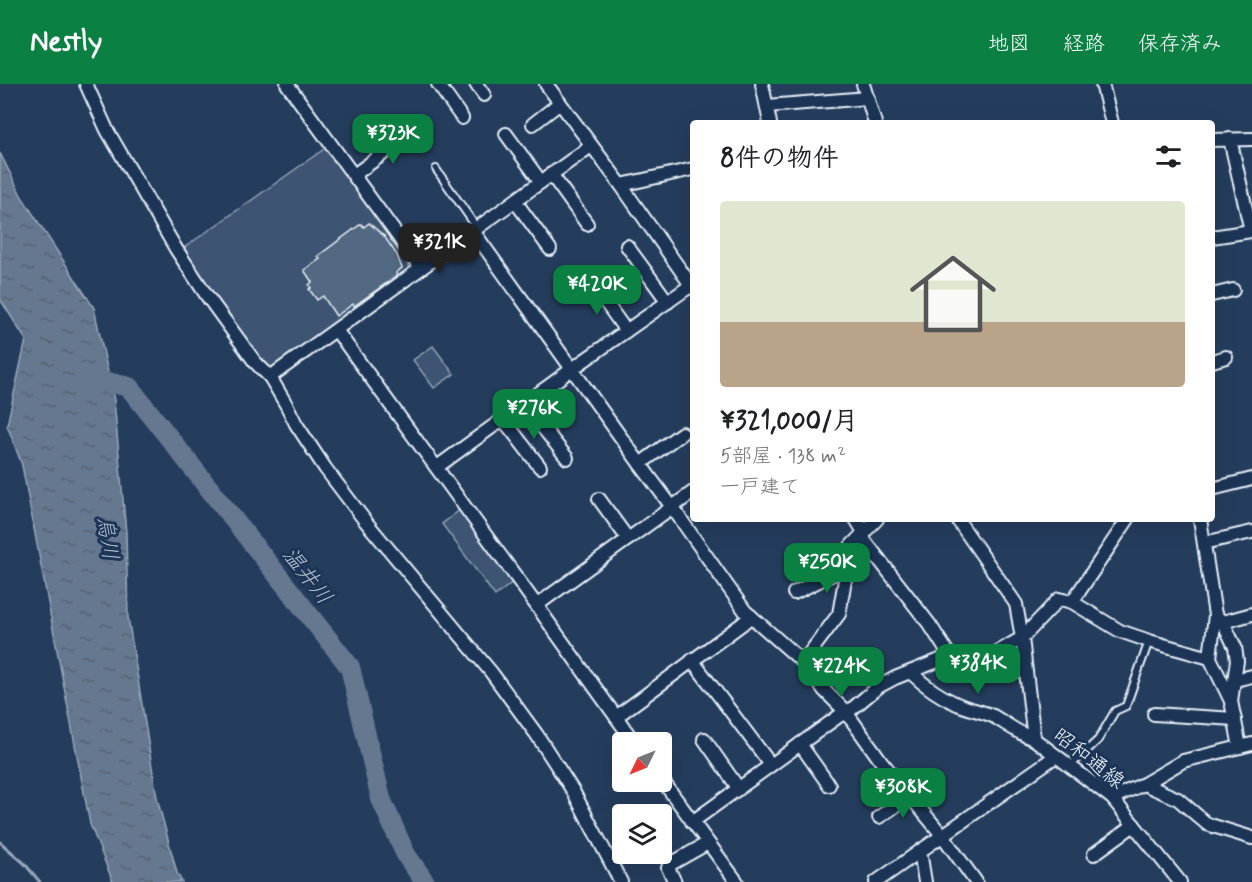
<!DOCTYPE html>
<html lang="ja">
<meta charset="utf-8">
<style>
body{margin:0;font-family:Mynerve,"Klee One",sans-serif;background:#f6f6f6;color:#202124;height:100vh;display:flex;flex-direction:column;font-size:22px;white-space:nowrap}
*{box-sizing:border-box;margin:0}
p{font-size:20px;color:#757577}
.icon{flex:none;width:33px;height:33px;fill:none;stroke:currentColor;stroke-width:2;stroke-linecap:round;stroke-linejoin:round}
.map{position:relative;flex:1;overflow:hidden}
.side{position:absolute;left:690px;top:36px;width:525px;height:402px;display:flex;flex-direction:column;background:#fff;border-radius:6px;box-shadow:0 6px 24px #0002}
.side>*{flex:none}
.needle{width:39px;rotate:227deg}
.controls{position:absolute;left:612px;top:648px;display:grid;gap:12px}
.controls a{display:grid;place-items:center;width:60px;height:60px;border-radius:6px;background:#fff;box-shadow:0 6px 24px #0002;font-size:30px}
.price{position:absolute;translate:-50% -51px;padding:0 14px;border-radius:12px;background:#0b8043;color:#fff;font-size:20px;line-height:39px;filter:drop-shadow(0 2px 3px #0008)}
.price::after{content:'';position:absolute;left:50%;top:36px;width:18px;height:14px;margin-left:-9px;background:inherit;clip-path:polygon(0 0,100% 0,50% 100%)}
.price.selected{background:#222;color:#fff}
ul{padding:0;list-style:none}
li{display:grid;align-content:center;gap:12px;height:318px;padding:0 30px}
li span{display:grid;place-items:center;height:186px;border-radius:6px;color:#555}
li>.icon{margin-inline-start:auto}
span .icon{width:108px;height:108px;fill:#fffc;stroke-width:1}
li b{font-size:26px}
h2{display:flex;justify-content:space-between;align-items:center;height:72px;padding:0 30px;font-size:26px}
header{display:flex;align-items:center;gap:36px;box-sizing:border-box;height:84px;padding:0 30px;background:#0b8043;color:#fff}
header strong{font-size:28px}
nav{display:flex;gap:33px;margin-inline-start:auto;font-size:21px}
.map>svg:first-child{display:block}
</style>
<header>
<strong>Nestly</strong>
<nav><a>地図</a><a>経路</a><a>保存済み</a></nav>
</header>
<div class="map">
<svg width="1252" height="798" viewBox="0 0 1252 798">
<defs>
<pattern id="water-ripples" width="26" height="14" patternUnits="userSpaceOnUse" patternTransform="scale(1.5)"><rect width="26" height="14" fill="#657890"/><path d="M2 4q2-2 4 0t4 0M15 11q2-2 4 0t4 0" fill="none" stroke="#576270"/></pattern>
</defs>
<rect width="100%" height="100%" fill="#253d5d"/>
<filter id="ink" filterUnits="userSpaceOnUse"><feTurbulence type="fractalNoise" baseFrequency=".0167" numOctaves="2"/><feDisplacementMap in="SourceGraphic" scale="12" xChannelSelector="R" yChannelSelector="G"/><feConvolveMatrix kernelMatrix="1 2 1 2 8 2 1 2 1" color-interpolation-filters="sRGB"/></filter>
<g filter="url(#ink)">
<g fill="#3e5472" stroke="#93a2b5" stroke-width="1.5">
<path d="M327 63 408 181 407 189 272 285 266 283 258 276 186 170 185 163Z"/>
<path d="M433 262 454 290 434 304 413 276Z"/>
<path d="M461 425 514 497 495 512 442 440Z"/>
</g>
<path fill="url(#water-ripples)" stroke="#99a8ba" stroke-width="1.5" d="M0 69 22 113 94 224 114 316 126 449 128 533 157 714 177 789 182 798H113L90 740 22 381 7 341 26 256 0 215Z"/>
<g fill="none" stroke-linecap="round" stroke-linejoin="round">
<path stroke="#99a8ba" stroke-width="3" d="M0 758 24 779 40 798"/>
<path stroke="#657890" stroke-width="20" d="M86 293 129 303 350 583 381 715 406 771 425 798"/>
</g>
<path fill="#536782" stroke="#e8f1f8" stroke-width="1.5" d="M369 139 384 152 397 171 402 184 396 189 397 191 395 193 354 222 353 220 336 232 323 212 317 216 309 205 311 204 309 201 312 198 304 186 320 175 318 172 361 140 364 143Z"/>
<g fill="none" stroke-linecap="round" stroke-linejoin="round">
<defs>
<g id="service">
<path d="M436 85 477 144"/>
<path d="M1071 681 1098 656 1115 627 1126 622 1149 557"/>
</g>
<g id="minor">
<path d="M86 0 107 46 176 165 207 212 255 278 270 293 287 322 296 340 325 384 366 438 491 588 537 651 573 707 621 798"/>
<path d="M287 0 421 184"/>
<path d="M438 0 462 34"/>
<path d="M476 0 484 11"/>
<path d="M546 0 621 101 693 204"/>
<path d="M762 0 770 39"/>
<path d="M863 0 875 39"/>
<path d="M1102 0 1112 39"/>
<path d="M767 22 868 14"/>
<path d="M533 40 560 19"/>
<path d="M506 50 541 98"/>
<path d="M1212 56 1252 55"/>
<path d="M551 90 587 140"/>
<path d="M354 91 414 47"/>
<path d="M621 101 693 85"/>
<path d="M515 117 550 165"/>
<path d="M473 147 640 380 672 423 745 527 803 578 824 606 846 628 881 677 942 751 976 798"/>
<path d="M1212 153 1251 147 1230 55"/>
<path d="M627 162 668 218"/>
<path d="M592 199 626 247"/>
<path d="M1212 211 1233 206"/>
<path d="M336 246 519 497 634 658"/>
<path d="M1212 277 1226 273"/>
<path d="M270 293 591 62"/>
<path d="M524 320 567 374"/>
<path d="M503 335 540 383"/>
<path d="M640 380 682 349"/>
<path d="M437 383 572 285 693 200"/>
<path d="M1212 405 1252 395"/>
<path d="M599 415 628 455"/>
<path d="M856 435 864 448V456L930 541 950 572"/>
<path d="M957 435 1016 520 1022 554 1034 655 1112 714 1180 798"/>
<path d="M1200 435 1215 531 1223 538 1235 563 1237 577 1231 617 1240 663"/>
<path d="M1204 459 1252 448"/>
<path d="M794 509 847 483"/>
<path d="M1072 518 1120 547 1149 557 1210 574"/>
<path d="M537 521 693 408"/>
<path d="M1215 531 1210 574 1231 617"/>
<path d="M1223 538 1252 530"/>
<path d="M692 576 771 681"/>
<path d="M803 578 839 530 851 462 877 435"/>
<path d="M910 588C924 601 938 612 957 620 968 625 981 627 993 632 1007 640 1019 650 1034 655"/>
<path d="M1235 596 1252 592"/>
<path d="M1154 630 1235 635"/>
<path d="M616 633 742 540 751 532"/>
<path d="M704 655 739 705"/>
<path d="M800 660 829 701"/>
<path d="M662 696 737 798"/>
<path d="M1144 700 1178 715 1207 740 1252 754"/>
<path d="M1112 714 1144 700 1183 677 1252 660"/>
<path d="M879 733 910 712"/>
<path d="M692 738 839 632 853 624 878 603 895 594 950 572 967 574 985 572 996 569 1022 554 1059 515 1072 518 1128 435"/>
<path d="M920 767 925 798"/>
<path d="M1094 770 1134 741"/>
<path d="M675 798 668 784 669 781 708 759"/>
<path d="M876 798 1056 672"/>
</g>
</defs>
<use href="#service" stroke="#e8f1f8" stroke-width="10"/>
<use href="#minor" stroke="#e8f1f8" stroke-width="16"/>
<use href="#service" stroke="#1d3557" stroke-width="6"/>
<use href="#minor" stroke="#1d3557" stroke-width="12"/>
</g>
</g>
<g text-anchor="middle" stroke-width="6" stroke-linejoin="round" paint-order="stroke">
<g font-size="21" fill="#e8f1f8" stroke="#1d3557">
<text transform="translate(1089 674) rotate(38)" y="7">昭和通線</text>
</g>
<g font-size="22" font-style="italic" fill="#b4c1ce" stroke="#1d3557">
<text transform="translate(109 454) rotate(82)" y="8">烏川</text>
<text transform="translate(308 491) rotate(52)" y="8">温井川</text>
</g>
</g>
</svg>
<div class="controls">
<a><svg class="needle" viewBox="-14 -14 28 28"><path d="M0-13l5 13h-10z" fill="#e53935"/><path d="M0 13l5-13h-10z" fill="#757577"/></svg></a>
<a><svg class="icon" aria-label="layers" viewBox="0 0 24 24"><path d="M12 4l9 5-9 5-9-5zM3 14l9 5 9-5"/></svg></a>
</div>
<b class="price" style="left:393px;top:81px">¥323K</b>
<b class="price selected" style="left:439px;top:190px">¥321K</b>
<b class="price" style="left:597px;top:232px">¥420K</b>
<b class="price" style="left:534px;top:356px">¥276K</b>
<b class="price" style="left:827px;top:510px">¥250K</b>
<b class="price" style="left:978px;top:611px">¥384K</b>
<b class="price" style="left:841px;top:614px">¥224K</b>
<b class="price" style="left:903px;top:735px">¥308K</b>
<section class="side">
<h2>8件の物件<svg class="icon" aria-label="filters" viewBox="0 0 24 24"><path d="M4 7h16M4 17h16"/><circle cx="9" cy="7" r="2"/><circle cx="15" cy="17" r="2"/></svg></h2>
<ul>
<li><span style="background:linear-gradient(#dfe7d0 65%,#b9a48a 0)"><svg class="icon" aria-label="home" viewBox="0 0 24 24"><path d="M3 11l9-7 9 7M6 9v11h12V9"/></svg></span><div><b>¥321,000/月</b><p>5部屋 · 138 m²</p><p>一戸建て</p></div></li>
</ul>
</section>
</div>
